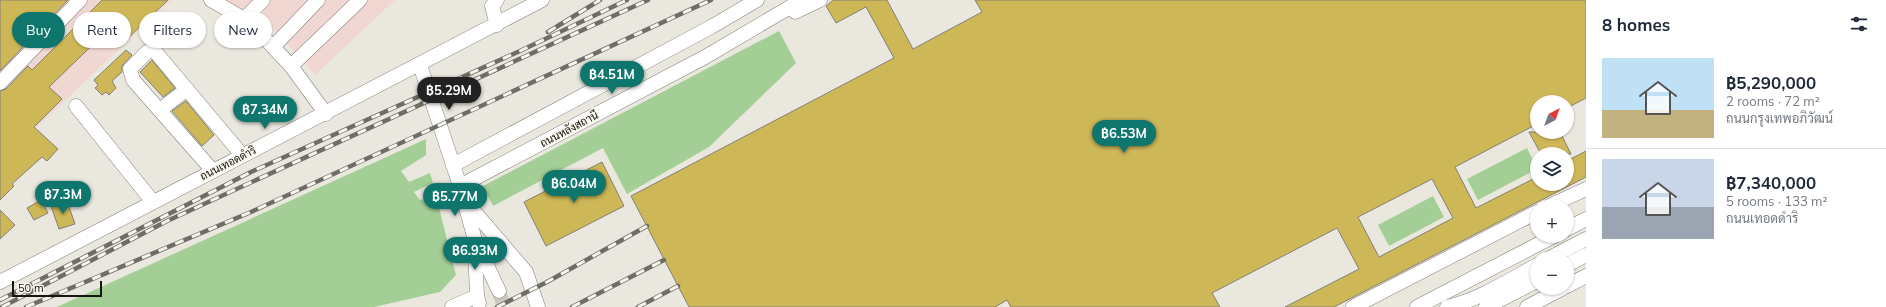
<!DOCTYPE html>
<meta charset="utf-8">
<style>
body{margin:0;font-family:Mulish,Sarabun,sans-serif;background:#f2f2f3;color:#1f2937;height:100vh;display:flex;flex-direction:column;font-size:15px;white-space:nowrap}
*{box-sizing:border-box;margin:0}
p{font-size:13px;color:#747a83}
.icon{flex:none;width:22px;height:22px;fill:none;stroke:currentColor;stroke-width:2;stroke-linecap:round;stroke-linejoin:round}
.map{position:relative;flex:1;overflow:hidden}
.details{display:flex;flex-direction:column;background:#fff;width:300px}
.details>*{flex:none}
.banner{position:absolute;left:12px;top:12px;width:380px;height:36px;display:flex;gap:8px}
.needle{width:26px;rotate:41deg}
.controls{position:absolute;left:1530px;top:95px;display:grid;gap:8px}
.controls a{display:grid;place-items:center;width:44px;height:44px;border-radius:50%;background:#fff;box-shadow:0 1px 3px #0004;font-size:20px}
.scale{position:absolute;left:12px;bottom:10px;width:90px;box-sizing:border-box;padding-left:4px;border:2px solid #161512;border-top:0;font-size:11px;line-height:14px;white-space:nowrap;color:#161512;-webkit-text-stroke:3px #f7f5ec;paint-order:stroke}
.price{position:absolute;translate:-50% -34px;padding:0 9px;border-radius:14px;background:#0f766e;color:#fff;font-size:13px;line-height:26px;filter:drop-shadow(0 1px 2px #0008)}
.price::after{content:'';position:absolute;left:50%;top:24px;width:12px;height:9px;margin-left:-6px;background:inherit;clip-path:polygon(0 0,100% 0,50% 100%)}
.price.active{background:#222;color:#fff}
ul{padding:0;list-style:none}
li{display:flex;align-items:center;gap:12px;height:100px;padding:0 16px}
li+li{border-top:1px solid #e0e1e3}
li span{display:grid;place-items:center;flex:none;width:112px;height:80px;border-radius:0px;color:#555}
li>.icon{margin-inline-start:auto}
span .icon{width:48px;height:48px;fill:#fffc;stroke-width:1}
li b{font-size:17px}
h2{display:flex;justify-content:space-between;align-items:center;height:48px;padding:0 16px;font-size:17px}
.chip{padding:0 14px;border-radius:18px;background:#fff;box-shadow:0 1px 3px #0004;font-size:14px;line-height:36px}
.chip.active{background:#0f766e;color:#fff}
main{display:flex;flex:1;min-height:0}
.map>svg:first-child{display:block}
</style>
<main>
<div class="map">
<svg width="1586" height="307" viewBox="0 0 1586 307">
<rect width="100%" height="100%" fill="#eae8de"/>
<g fill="#f1d7d2">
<path d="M0 0H171L0 162Z"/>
<path d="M202 0H395L315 75 262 16 246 32Z"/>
</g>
<g fill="#a3cf96">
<path d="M779 31 796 63 709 147 627 194 603 148 493 206 483 186Z"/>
<path d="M426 139V155L401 171 409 182 430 173 433 183 414 192 420 200 436 196 456 275 440 292 374 307H57Z"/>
<path d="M1527 148 1537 169 1478 200 1467 179Z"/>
<path d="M1433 196 1444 217 1389 246 1378 225Z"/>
</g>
<g fill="#ceb757" stroke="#828077" fill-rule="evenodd">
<path d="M0 0H68L0 71Z"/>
<path d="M102 0H168L127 39 113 25 49 87 62 99 34 127 58 149 47 161 42 157 12 184 14 186 0 200V91L6 89 28 66 32 70Z"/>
<path d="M833 0H887L913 49 982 12 975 0H1586V98L1567 108V102H1537V124L1455 167 1476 208 1537 177V184H1567V161L1586 151V177L1334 307H1285L1359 269 1337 228 1212 293 1220 307H1011L1007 300 995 307H689L631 196 894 58 866 7 836 23 826 6ZM1432 179 1453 218 1379 257 1358 217Z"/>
<path d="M126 50 132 55 122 66V72L112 81 116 88 109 95 106 92 102 95 95 88 98 85 94 80Z"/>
<path d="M152 60 175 88 163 97 140 72Z"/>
<path d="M186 101 214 135 202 146 172 111Z"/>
<path d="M1529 132H1560L1571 154H1541Z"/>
<path d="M602 162 624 206 546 246 524 202Z"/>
<path d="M41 200 48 213 34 220 27 208Z"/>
<path d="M67 201 75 224 59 229 51 206Z"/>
<path d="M0 210 15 225 0 239Z"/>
</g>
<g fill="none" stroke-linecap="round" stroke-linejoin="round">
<path stroke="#cac8bf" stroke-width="14" stroke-dasharray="14 7" stroke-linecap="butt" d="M499 291 504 307"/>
<defs>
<g id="minor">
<path d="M211 0 244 19 257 30 291 66 326 114"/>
<path d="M497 0 492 6 497 25"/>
<path d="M795 12 820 0"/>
<path d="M244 19 263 0"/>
<path d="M273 47 318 0"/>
<path d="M420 65 460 186 475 240 499 291"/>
<path d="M291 66 360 0"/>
<path d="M0 83 80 0"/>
<path d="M76 106 153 202"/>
<path d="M160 110 187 89"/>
<path d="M453 165 711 27 757 0"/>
<path d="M213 171 133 80 130 69 147 52 153 49 242 155"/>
<path d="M460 186 705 57 802 0"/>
<path d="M466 202 526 272 538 307"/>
<path d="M1549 206 1586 189"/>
<path d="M1567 229 1586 219"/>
<path d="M475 246 477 296 479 303"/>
<path d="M1550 258 1586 239"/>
<path d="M1567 265 1586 255"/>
<path d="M0 282 542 0"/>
<path d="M1567 286 1586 276"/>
<path d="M452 307 477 296"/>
<path d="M1353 307 1537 212"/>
<path d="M1417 307 1554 236"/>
<path d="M1447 307C1479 300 1509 280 1537 265"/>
<path d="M1486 307 1537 281"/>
<path d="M1527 307 1563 288"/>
</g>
</defs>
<use href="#minor" stroke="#84827a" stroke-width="15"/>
<use href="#minor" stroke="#fff" stroke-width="14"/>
<defs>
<g id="rail">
<path d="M548 32 600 0"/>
<path d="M0 300 251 172 520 51 627 0"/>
<path d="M2 307 167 221 648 0"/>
<path d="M26 307 251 212 711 0"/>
<path d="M497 307 547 282 647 226"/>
<path d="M572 307 664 260"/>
<path d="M638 307 678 286"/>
</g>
</defs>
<use href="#rail" stroke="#6e6d67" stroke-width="4.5"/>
<use href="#rail" stroke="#f7f5ec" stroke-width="3" stroke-dasharray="9" stroke-linecap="butt"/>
</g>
<g text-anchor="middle" stroke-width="3" stroke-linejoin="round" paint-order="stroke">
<g font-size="11" fill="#161512" stroke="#f7f5ec">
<text transform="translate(569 129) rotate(-28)" y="4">ถนนหลังสถานี</text>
<text transform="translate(228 163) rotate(-27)" y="4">ถนนเทอดดำริ</text>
</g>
</g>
</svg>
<div class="controls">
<a><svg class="needle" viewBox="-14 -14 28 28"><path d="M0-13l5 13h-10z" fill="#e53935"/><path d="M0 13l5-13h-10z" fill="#747a83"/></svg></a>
<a><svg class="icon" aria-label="layers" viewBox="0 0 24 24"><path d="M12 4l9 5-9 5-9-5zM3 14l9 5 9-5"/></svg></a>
<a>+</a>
<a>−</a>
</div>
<div class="scale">50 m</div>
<b class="price" style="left:612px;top:95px">฿4.51M</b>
<b class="price active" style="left:449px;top:111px">฿5.29M</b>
<b class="price" style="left:265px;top:130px">฿7.34M</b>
<b class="price" style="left:1124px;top:154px">฿6.53M</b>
<b class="price" style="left:574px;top:204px">฿6.04M</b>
<b class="price" style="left:63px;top:215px">฿7.3M</b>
<b class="price" style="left:455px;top:217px">฿5.77M</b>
<b class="price" style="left:475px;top:271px">฿6.93M</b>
<div class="banner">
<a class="chip active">Buy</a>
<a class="chip">Rent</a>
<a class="chip">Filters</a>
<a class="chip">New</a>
</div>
</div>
<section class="details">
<h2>8 homes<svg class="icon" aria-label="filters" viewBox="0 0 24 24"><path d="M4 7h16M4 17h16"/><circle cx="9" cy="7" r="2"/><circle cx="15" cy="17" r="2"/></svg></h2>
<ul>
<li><span style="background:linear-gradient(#bfe0f5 65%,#c2b280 0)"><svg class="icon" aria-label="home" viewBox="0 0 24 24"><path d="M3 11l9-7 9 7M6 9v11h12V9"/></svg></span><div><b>฿5,290,000</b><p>2 rooms · 72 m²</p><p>ถนนกรุงเทพอภิวัฒน์</p></div></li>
<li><span style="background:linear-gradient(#c9d6e8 60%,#9aa5b1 0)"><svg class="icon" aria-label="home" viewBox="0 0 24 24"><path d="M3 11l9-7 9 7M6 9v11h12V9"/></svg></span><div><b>฿7,340,000</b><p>5 rooms · 133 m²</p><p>ถนนเทอดดำริ</p></div></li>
</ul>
</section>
</main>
